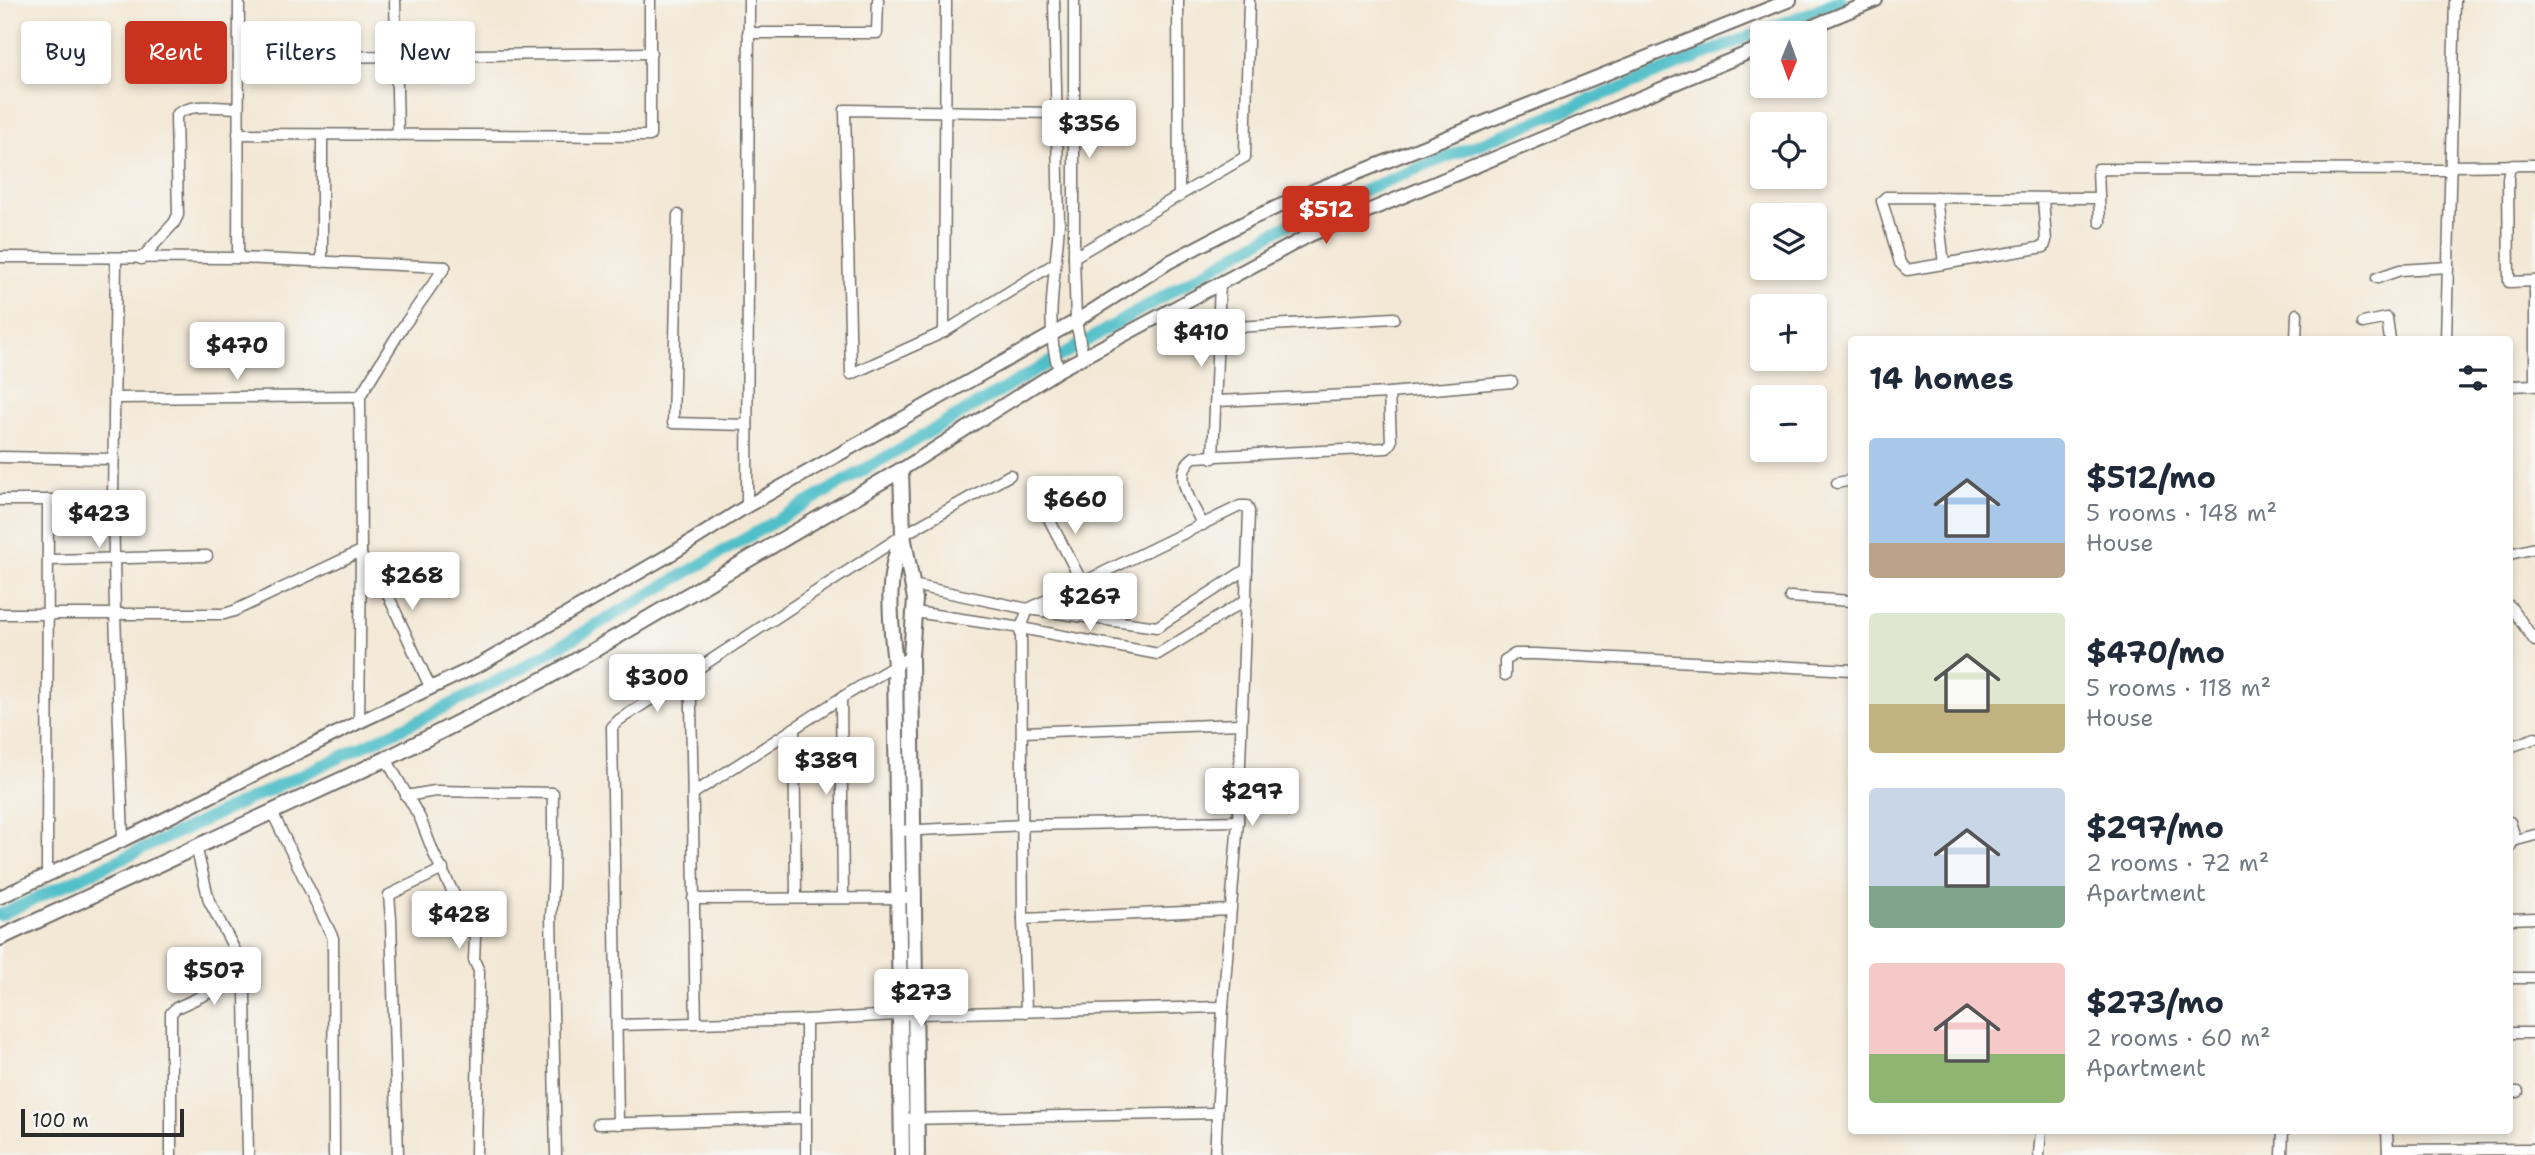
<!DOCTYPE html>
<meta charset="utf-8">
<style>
body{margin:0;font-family:"Shantell Sans",sans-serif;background:#f6f6f7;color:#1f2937;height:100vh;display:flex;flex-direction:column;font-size:26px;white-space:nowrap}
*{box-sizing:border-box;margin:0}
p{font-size:23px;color:#747a83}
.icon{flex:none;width:38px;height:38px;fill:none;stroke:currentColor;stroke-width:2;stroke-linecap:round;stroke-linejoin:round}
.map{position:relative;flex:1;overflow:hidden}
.details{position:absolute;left:1848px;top:336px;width:665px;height:798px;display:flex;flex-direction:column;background:#fff;border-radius:7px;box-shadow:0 4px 10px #0003}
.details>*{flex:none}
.top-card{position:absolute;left:21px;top:21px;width:665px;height:63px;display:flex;gap:14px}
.needle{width:46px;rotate:181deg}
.tools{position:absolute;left:1750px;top:21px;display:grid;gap:14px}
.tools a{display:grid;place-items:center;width:77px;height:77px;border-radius:7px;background:#fff;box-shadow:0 4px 10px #0003;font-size:35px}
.scale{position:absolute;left:21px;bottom:18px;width:163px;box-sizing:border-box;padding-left:7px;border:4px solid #2b2b2b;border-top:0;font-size:19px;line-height:24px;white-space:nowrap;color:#2b2b2b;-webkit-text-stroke:5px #f6f6f2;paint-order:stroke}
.price{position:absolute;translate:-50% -60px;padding:0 16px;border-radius:7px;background:#fff;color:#222;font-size:23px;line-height:46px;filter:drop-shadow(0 2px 4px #0008)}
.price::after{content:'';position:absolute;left:50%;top:42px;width:21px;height:16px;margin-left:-10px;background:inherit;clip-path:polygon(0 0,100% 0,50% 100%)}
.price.current{background:#c8321e;color:#fff}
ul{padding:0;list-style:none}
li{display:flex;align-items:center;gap:21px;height:175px;padding:0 21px}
li span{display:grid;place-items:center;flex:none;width:196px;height:140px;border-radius:7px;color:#555}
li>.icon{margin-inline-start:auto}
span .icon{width:84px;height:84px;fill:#fffc;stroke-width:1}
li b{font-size:30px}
h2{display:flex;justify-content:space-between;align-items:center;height:84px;padding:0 21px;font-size:30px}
.chip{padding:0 24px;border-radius:7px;background:#fff;box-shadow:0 4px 10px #0003;font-size:24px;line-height:63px}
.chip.current{background:#c8321e;color:#fff}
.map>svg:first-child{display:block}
</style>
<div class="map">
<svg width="2535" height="1155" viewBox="0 0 2535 1155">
<rect width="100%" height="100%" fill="#f6f6f2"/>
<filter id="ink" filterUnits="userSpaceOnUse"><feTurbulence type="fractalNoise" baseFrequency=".0143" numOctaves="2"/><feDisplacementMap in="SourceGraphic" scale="14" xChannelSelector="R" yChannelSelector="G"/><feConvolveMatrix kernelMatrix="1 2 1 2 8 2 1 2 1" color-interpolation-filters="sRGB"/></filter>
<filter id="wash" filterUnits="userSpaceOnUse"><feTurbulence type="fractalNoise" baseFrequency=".00686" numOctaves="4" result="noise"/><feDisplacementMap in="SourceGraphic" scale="28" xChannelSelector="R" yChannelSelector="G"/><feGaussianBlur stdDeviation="1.57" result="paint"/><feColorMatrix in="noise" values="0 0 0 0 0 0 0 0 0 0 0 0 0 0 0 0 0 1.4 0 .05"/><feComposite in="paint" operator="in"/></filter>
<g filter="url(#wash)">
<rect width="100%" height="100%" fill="#f3e8d6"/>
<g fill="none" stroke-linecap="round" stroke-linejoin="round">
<path stroke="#51bfc9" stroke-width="12" d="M0 915 422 719 522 668 1283 227 1374 186 1841 0"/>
</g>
</g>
<g filter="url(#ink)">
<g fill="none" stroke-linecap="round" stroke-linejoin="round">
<defs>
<g id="minor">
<path d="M395 0 398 135"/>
<path d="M1054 0 1059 222C1057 270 1043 323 1059 370"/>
<path d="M1074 0V257L1076 321 1083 357"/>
<path d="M1178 0 1179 197"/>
<path d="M748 33H877L878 0"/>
<path d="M239 58 651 53"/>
<path d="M238 134 650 136V0"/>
<path d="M322 135V262"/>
<path d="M2510 165 2508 179 2509 282 2535 281"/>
<path d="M2451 166 2535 165"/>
<path d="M1936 197 1944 264"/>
<path d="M2043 198 2046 241 2044 247 1907 270 1900 263 1882 201 1886 197 2099 198"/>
<path d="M678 215 673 423 747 425"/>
<path d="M2100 222 2098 169 2451 170"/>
<path d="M0 257 238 258 445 267"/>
<path d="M1074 257 1245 157 1249 0"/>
<path d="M238 258 239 0"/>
<path d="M116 259 113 500 115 613 123 840"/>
<path d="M141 259 174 223 178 215 176 115C191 102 220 108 238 108"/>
<path d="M1054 264 944 332 851 374 845 110 1055 113"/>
<path d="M2377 278 2400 270 2448 267"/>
<path d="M2535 281V386"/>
<path d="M2363 323 2387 318 2390 340"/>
<path d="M1217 328 1394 318"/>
<path d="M944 332 946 0"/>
<path d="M2296 340 2297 314"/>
<path d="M2446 340 2455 0"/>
<path d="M2510 386 2535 385"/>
<path d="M114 398 360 396"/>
<path d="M1217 401 1389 393 1512 382"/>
<path d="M0 457 113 459"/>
<path d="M1213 458 1220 283"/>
<path d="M1837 483 1852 480"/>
<path d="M0 500H113"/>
<path d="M1041 504 1082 582"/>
<path d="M747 506 749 0"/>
<path d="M1203 525C1193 505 1170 474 1194 457L1387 448 1391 442 1389 393"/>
<path d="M2510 554 2535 548"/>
<path d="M362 557 388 595 430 687"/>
<path d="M50 560 207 556"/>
<path d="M912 585 1028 609 1157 627 1247 569"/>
<path d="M1790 597 1852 601"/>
<path d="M2510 606 2535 641"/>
<path d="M915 612 1021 628 1158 654 1246 600"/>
<path d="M0 614H224L234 611 361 551"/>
<path d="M690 673C694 790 693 906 696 1022"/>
<path d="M1505 675V660L1515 654H1536L1852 670"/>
<path d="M841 698 843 896"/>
<path d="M359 722 361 556 360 396 400 331 445 267"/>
<path d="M794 728 796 897"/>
<path d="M1023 732 1240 724"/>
<path d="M2510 747 2535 738"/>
<path d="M386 759 420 818 434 854 475 937 474 960 479 971 476 1155"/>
<path d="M694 793 841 698 911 656"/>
<path d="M406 796 435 791 553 793C552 834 556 875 551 915L556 1155"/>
<path d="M272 812 333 938 334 1155"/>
<path d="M2510 822 2516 840"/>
<path d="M898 831 1025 825 1238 821"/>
<path d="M196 846 209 901 238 956 245 994 248 1155"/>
<path d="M2510 847 2513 841 2535 835"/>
<path d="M47 875 48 500"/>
<path d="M693 899 913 898"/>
<path d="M1023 919 1230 910"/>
<path d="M2510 919 2535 918"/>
<path d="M2510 978H2535"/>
<path d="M1026 1012 1023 919 1021 628 1028 609 1240 506H1247L1249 511 1238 821 1223 1007 1215 1155"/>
<path d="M806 1020V1155"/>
<path d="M618 1025 806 1020 915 1014 1223 1007"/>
<path d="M2510 1033H2535"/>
<path d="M2510 1092H2518"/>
<path d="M902 1119 1217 1113"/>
<path d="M598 1124 804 1118"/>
<path d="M618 1124 612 727 619 720 903 535 1010 475"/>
<path d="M2387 1130 2388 1154"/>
<path d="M2388 1150 2535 1149"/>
<path d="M171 1155V1013L176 1008 241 978"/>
<path d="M398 1155 391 919 389 895 443 869"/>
<path d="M2039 1155 2041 1130"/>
<path d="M2282 1155 2283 1130"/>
</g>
<g id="tertiary">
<path d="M1796 33 1876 0"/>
<path d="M901 470 1059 370 1310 235 1762 47"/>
<path d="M0 897 123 840 359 722 481 664 676 551 747 506 1076 321 1169 262 1253 218 1315 190 1790 0"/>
</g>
<g id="secondary">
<path d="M0 938 386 759 548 677 901 470 903 535 915 599 911 656 917 1155"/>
<path d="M902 1155 895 665C891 622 884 577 903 536"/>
</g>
</defs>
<use href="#minor" stroke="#716d67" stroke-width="13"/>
<use href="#tertiary" stroke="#716d67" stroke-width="16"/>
<use href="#secondary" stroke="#716d67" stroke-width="18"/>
<use href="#minor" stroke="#fff" stroke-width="10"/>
<use href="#tertiary" stroke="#fff" stroke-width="12"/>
<use href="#secondary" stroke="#fff" stroke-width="14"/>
</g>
</g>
</svg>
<div class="tools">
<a><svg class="needle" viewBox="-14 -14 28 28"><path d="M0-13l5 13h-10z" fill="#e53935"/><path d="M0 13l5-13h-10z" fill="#747a83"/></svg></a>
<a><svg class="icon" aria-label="locate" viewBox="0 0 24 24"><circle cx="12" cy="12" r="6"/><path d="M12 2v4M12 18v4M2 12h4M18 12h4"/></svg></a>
<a><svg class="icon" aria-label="layers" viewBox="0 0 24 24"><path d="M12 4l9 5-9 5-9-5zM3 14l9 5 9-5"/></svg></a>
<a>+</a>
<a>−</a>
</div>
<div class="scale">100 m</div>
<b class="price" style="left:1089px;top:160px">$356</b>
<b class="price current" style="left:1326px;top:246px">$512</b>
<b class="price" style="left:1201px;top:369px">$410</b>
<b class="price" style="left:237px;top:382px">$470</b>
<b class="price" style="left:1075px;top:536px">$660</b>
<b class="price" style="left:99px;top:550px">$423</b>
<b class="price" style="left:412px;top:612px">$268</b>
<b class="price" style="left:1090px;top:633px">$267</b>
<b class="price" style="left:657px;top:714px">$300</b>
<b class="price" style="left:826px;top:797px">$389</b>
<b class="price" style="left:1252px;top:828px">$297</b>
<b class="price" style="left:459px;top:951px">$428</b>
<b class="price" style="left:214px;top:1007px">$507</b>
<b class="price" style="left:921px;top:1029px">$273</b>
<div class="top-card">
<a class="chip">Buy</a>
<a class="chip current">Rent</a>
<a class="chip">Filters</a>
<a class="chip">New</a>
</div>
<section class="details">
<h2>14 homes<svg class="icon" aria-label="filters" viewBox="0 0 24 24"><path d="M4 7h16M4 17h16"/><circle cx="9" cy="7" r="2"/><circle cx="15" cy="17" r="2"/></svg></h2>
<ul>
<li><span style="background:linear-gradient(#a9c7e8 75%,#b9a48a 0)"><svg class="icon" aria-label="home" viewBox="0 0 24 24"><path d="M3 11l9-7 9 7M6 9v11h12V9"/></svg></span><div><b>$512/mo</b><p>5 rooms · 148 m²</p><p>House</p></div></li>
<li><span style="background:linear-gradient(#dfe7d0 65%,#c2b280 0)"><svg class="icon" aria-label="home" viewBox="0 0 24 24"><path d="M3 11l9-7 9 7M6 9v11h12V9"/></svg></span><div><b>$470/mo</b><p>5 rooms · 118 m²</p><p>House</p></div></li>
<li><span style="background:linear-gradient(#c9d6e8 70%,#7fa58c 0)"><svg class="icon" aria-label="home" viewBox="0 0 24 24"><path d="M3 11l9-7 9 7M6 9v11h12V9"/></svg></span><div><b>$297/mo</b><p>2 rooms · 72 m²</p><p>Apartment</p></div></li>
<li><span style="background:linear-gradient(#f6c9c9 65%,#8fb573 0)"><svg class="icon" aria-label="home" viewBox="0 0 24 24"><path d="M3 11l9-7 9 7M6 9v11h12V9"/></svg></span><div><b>$273/mo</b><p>2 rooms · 60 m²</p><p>Apartment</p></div></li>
</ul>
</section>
</div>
